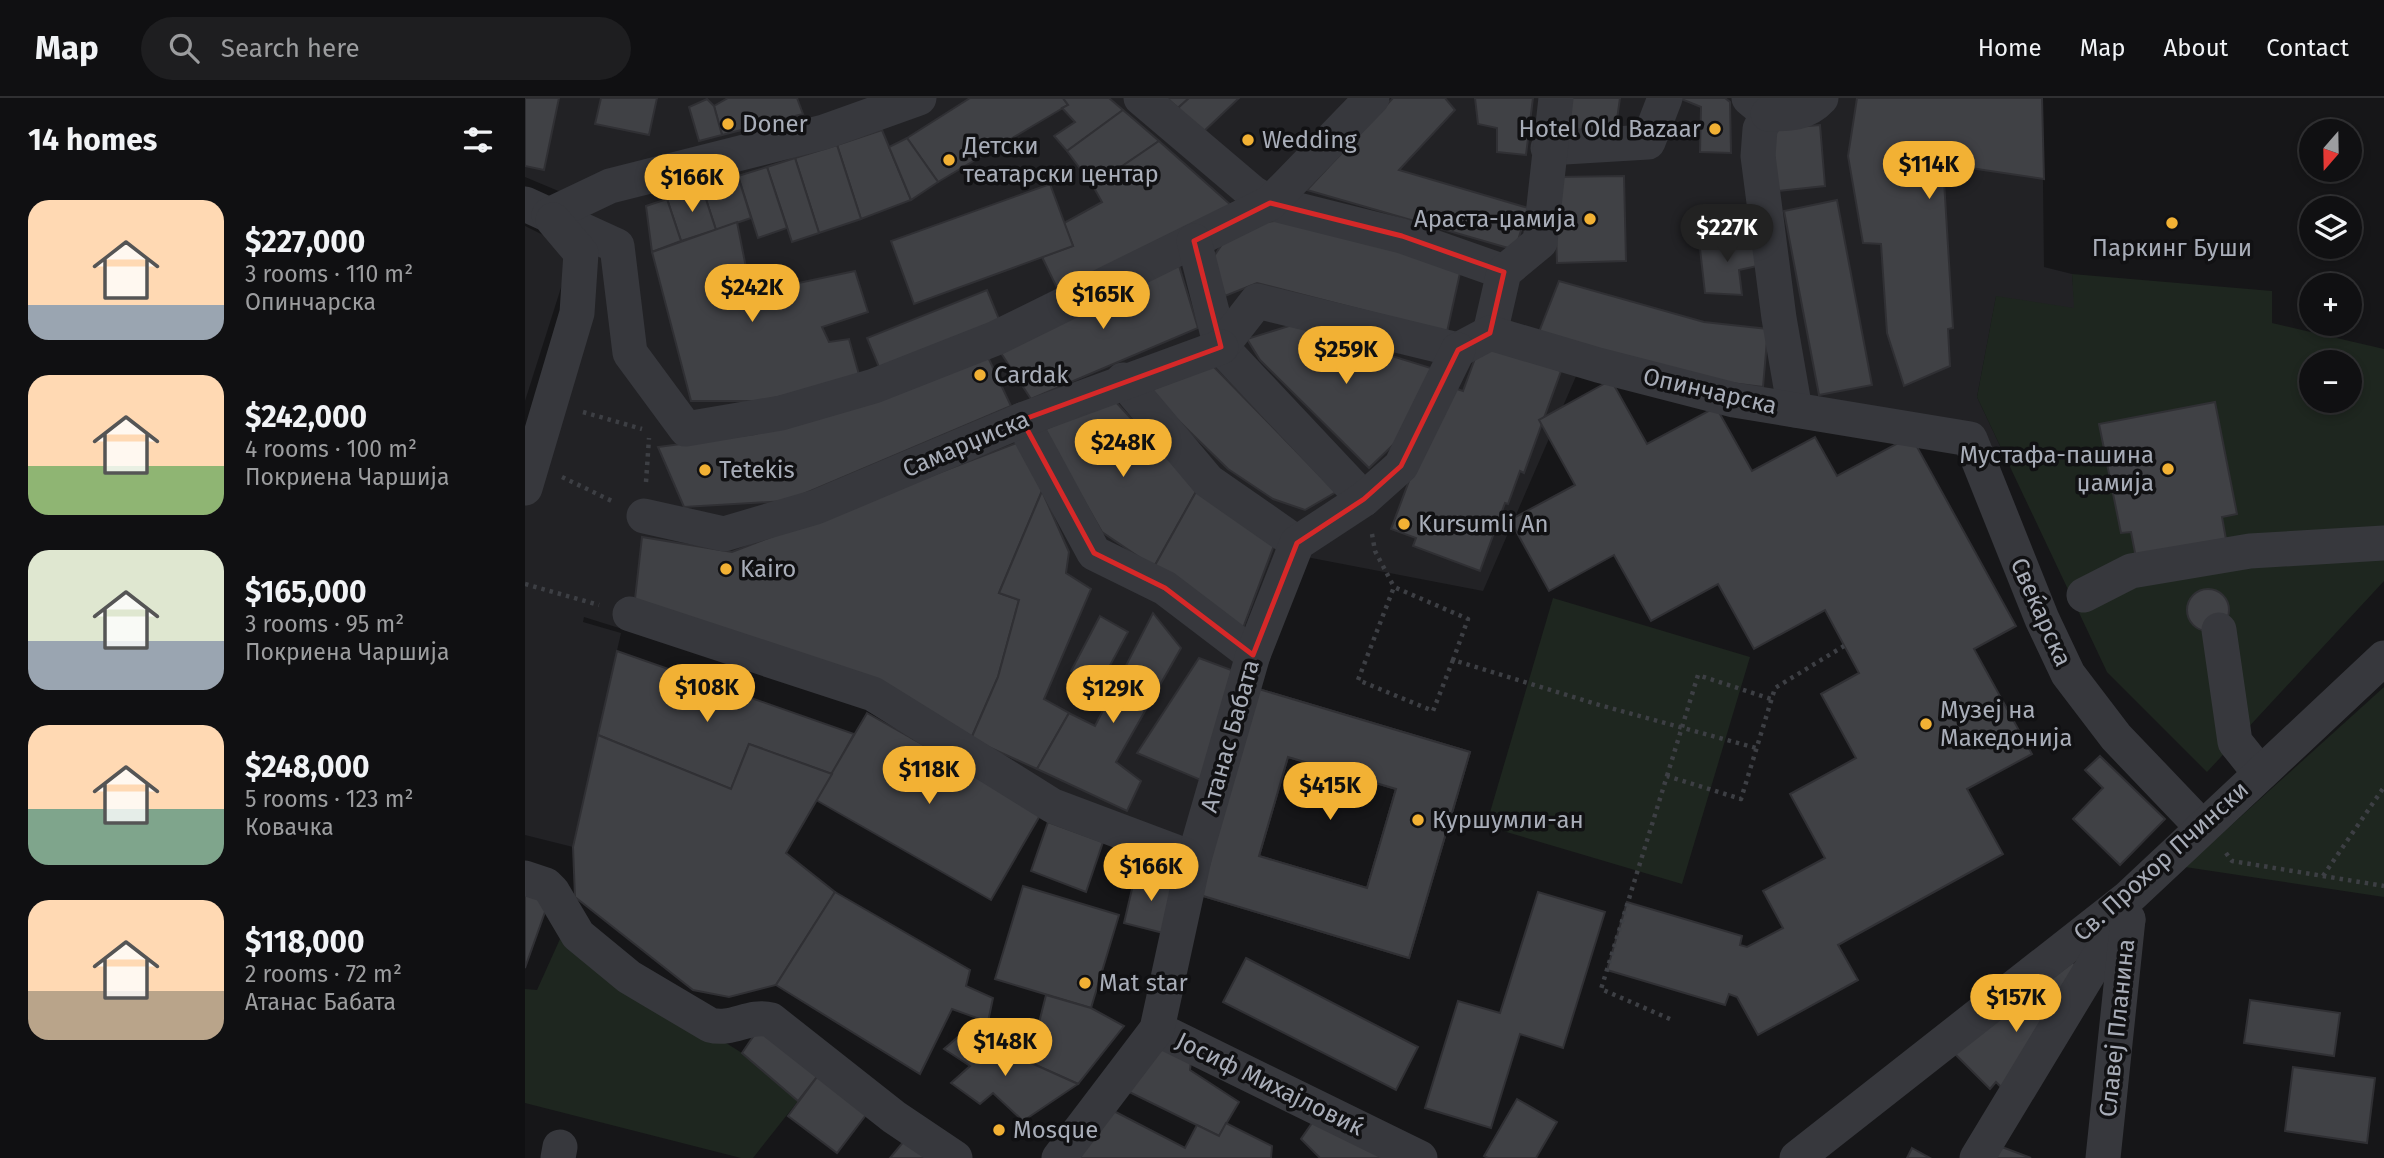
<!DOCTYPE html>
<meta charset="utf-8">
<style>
body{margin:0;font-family:"Fira Sans",sans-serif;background:#1e1e20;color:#f1f3f6;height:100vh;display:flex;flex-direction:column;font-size:26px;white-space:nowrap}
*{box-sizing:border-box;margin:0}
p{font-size:23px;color:#9c9d9f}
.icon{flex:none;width:38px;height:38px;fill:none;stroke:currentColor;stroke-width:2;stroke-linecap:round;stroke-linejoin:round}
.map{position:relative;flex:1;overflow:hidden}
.drawer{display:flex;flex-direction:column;background:#101012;width:525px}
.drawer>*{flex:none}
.needle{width:46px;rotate:200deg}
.controls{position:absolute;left:1774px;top:21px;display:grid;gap:14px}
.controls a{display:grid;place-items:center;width:63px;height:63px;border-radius:50%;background:#101012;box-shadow:0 4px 10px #0003,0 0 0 2px #303032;font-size:35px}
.price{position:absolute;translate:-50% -60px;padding:0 16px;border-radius:24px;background:#f2b134;color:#111;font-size:23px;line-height:46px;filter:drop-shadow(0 2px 4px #0008)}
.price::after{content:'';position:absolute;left:50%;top:42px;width:21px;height:16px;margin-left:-10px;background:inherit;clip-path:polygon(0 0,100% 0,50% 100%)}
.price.current{background:#222;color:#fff}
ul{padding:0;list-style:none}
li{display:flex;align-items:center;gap:21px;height:175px;padding:0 28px}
li span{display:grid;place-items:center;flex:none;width:196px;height:140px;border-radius:21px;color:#555}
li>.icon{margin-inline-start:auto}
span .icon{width:84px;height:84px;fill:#fffc;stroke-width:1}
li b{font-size:30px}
h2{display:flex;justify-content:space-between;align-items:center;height:84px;padding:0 28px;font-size:30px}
header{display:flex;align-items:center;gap:42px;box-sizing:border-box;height:98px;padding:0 35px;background:#101012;border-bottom:2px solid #303032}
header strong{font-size:33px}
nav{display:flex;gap:38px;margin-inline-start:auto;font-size:24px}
.search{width:490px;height:63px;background:#1e1e20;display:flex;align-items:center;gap:18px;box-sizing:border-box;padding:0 24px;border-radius:38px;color:#9c9d9f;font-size:26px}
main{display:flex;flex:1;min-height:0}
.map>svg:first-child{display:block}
</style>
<header>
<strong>Map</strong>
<div class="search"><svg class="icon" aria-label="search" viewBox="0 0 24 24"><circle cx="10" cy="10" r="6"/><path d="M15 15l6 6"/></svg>Search here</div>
<nav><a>Home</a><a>Map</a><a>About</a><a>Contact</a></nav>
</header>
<main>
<section class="drawer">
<h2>14 homes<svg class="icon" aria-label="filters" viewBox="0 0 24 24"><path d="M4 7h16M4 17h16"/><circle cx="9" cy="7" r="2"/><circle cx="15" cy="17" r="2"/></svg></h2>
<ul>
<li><span style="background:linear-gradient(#ffd9b3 75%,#9aa5b1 0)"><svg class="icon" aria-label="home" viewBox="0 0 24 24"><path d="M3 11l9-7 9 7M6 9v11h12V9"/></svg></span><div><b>$227,000</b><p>3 rooms · 110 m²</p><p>Опинчарска</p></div></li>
<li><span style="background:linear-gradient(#ffd9b3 65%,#8fb573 0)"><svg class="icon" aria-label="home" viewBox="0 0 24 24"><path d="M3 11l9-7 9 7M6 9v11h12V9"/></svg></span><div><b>$242,000</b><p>4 rooms · 100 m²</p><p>Покриена Чаршија</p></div></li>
<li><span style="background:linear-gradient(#dfe7d0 65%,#9aa5b1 0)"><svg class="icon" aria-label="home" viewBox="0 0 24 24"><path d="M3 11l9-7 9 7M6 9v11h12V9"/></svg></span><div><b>$165,000</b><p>3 rooms · 95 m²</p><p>Покриена Чаршија</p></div></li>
<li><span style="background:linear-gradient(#ffd9b3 60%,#7fa58c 0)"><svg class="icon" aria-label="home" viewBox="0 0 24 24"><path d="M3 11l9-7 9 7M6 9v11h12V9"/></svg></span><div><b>$248,000</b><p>5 rooms · 123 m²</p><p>Ковачка</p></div></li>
<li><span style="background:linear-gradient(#ffd9b3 65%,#b9a48a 0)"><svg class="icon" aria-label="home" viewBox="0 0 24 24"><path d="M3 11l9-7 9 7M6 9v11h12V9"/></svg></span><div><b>$118,000</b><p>2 rooms · 72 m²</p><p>Атанас Бабата</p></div></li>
</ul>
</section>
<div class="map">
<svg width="1859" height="1060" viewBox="0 0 1859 1060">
<rect width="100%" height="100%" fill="#161618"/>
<g fill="#222225">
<path d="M0 0H1517L1519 169 1547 176 1550 211 1471 199 1452 299 1476 350 1416 344 1052 276 958 493 776 458 656 772 342 608 59 519 58 524 96 535 48 749 0 737V399L62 105 0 79Z"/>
<path d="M0 128 48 152 0 303Z"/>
</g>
<g fill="#1e261f" fill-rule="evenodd">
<path d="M1547 176 1747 193V225L1859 251V483L1682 674 1582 574 1452 299 1471 198 1549 210ZM1787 264H1825V303H1787Z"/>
<path d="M1028 500 1225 559 1157 786 961 728Z"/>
<path d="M1859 589V799L1660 769Z"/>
<path d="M35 841 217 955 273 1003 228 1060H216L0 1005V891L12 892Z"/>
</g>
<g fill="#404145" stroke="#303034" stroke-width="2" fill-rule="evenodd">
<path d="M0 0H34L19 72 0 68Z"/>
<path d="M76 0H132L124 37 70 26Z"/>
<path d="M203 0H272L278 16 197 37 189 8Z"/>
<path d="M445 0H538L543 7 413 84 382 40Z"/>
<path d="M538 0H584L598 12 542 53 529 38 550 24 537 10 543 7Z"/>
<path d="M642 0H664L653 10Z"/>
<path d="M664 0H714L677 35 653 10Z"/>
<path d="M868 0H920L930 12 874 72 1003 110 990 152 782 92Z"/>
<path d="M950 0H1008L1001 57 972 54V30L953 26Z"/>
<path d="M1044 0H1095L1090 36 1044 31Z"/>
<path d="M1154 0H1200L1205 4 1206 55 1175 54 1176 9Z"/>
<path d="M1332 0H1517L1519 81 1418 66 1428 230 1423 231 1425 268 1379 288 1362 235 1356 146 1338 145 1323 58Z"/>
<path d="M182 1 189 8 197 37 174 43 164 9Z"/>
<path d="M598 12 634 43 568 88 542 53Z"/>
<path d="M1295 27 1300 88 1252 93 1247 31Z"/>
<path d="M357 32 386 102 336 121 312 47Z"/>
<path d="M382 40 413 84 386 102 364 49Z"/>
<path d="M634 43 708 109 534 194 517 159 548 148 539 125 577 104 568 88Z"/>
<path d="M312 47 336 121 294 135 270 60Z"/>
<path d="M270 60 294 135 267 144 242 69Z"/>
<path d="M242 69 262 130 233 140 213 78Z"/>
<path d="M213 78 226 120 191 132 177 89Z"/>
<path d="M1099 78 1101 163 1032 165 1029 79Z"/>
<path d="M525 86 548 148 389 206 366 143Z"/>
<path d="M177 89 191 132 156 143 142 101Z"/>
<path d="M142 101 156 143 127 154 121 108Z"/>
<path d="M1312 102 1347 287 1294 297 1259 113Z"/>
<path d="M758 122 862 148 935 175 922 234 732 185 700 198 687 161 702 139 732 125Z"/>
<path d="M212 124 226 195 330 173 343 214 297 229 304 244 324 241 335 280 236 303H166L127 154Z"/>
<path d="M1174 142 1232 143 1237 167 1214 172 1217 197 1180 195Z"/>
<path d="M651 158 673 230 506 301 472 249Z"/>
<path d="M1034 183 1179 224 1243 231 1238 289 1182 282 1014 234Z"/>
<path d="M462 192 476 226 356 274 342 240Z"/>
<path d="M767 227 909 271 870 345 844 370 735 262 722 241Z"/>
<path d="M956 244 1036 273 999 375 995 373 983 406 980 405 955 473 888 448 891 440 866 431 920 287 938 293Z"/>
<path d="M462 257 486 308 262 403 159 409 133 349 230 336Z"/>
<path d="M688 268 811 394 780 412 748 401 703 371 623 293Z"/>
<path d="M1086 282 1122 346 1191 309 1227 373 1290 339 1312 378 1386 338 1491 528 1449 551 1507 656 1442 691 1478 756 1313 847 1333 882 1233 937 1212 899 1204 896 1200 907 1082 872 1102 804 1217 838 1215 847 1222 849 1258 830 1238 793 1300 760 1265 696 1331 660 1296 596 1334 575 1300 512 1229 551 1193 486 1126 523 1089 457 1024 493 985 422 1050 387 1014 322Z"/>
<path d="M589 302 672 392 629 469 577 434 518 332Z"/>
<path d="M1690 304 1712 416 1697 419 1702 447 1612 465 1606 434 1596 435 1574 326Z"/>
<path d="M497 343 517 393 474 495 494 502 473 579 446 641 110 501 117 439 207 454Z"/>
<path d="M672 392 751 442 718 530 629 469Z"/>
<path d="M517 393 544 454 541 475 566 491 519 601 544 615 512 671 446 641 473 579 494 502 474 495Z"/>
<circle cx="1683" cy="512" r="21"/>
<path d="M628 515 656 550 591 664 616 683 602 713 512 671 544 615 570 628Z"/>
<path d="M575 518 603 534 574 588 546 573Z"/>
<path d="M92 553 329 636 307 676 224 646 206 691 73 637Z"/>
<path d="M674 560 709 573 678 683 612 655Z"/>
<path d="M727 589 945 654 884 860 665 794ZM763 659 871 691 842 790 734 758Z"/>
<path d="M727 589 945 654 884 860 665 794ZM763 659 871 691 842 790 734 758Z"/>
<path d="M342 615 517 714 466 802 291 702Z"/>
<path d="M73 637 206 691 224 646 307 676 261 755 310 794 251 887 204 899 168 892 50 799 48 749Z"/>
<path d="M1575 658 1640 721 1595 767 1548 721 1578 690 1560 672Z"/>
<path d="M523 724 578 744 561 794 506 773Z"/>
<path d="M611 774 654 785 642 836 599 825Z"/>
<path d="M498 788 594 817 566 910 470 881Z"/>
<path d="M0 792 25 800 0 870Z"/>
<path d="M310 794 445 872 441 888 468 900 463 924 427 911 395 976 251 887Z"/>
<path d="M1013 794 1080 814 1038 950 995 936 966 1030 900 1010 933 903 975 915Z"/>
<path d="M721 860 893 949 871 992 698 904Z"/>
<path d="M1548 864 1555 872 1484 997 1471 984 1465 991 1429 955Z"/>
<path d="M521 897 566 910 599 928 553 986 504 964Z"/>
<path d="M1725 902 1815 915 1809 958 1719 945Z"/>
<path d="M238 924 298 971 273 1003 217 955Z"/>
<path d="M441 932 476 960 504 964 553 986 498 1023 468 995 455 1006 426 985 445 968 419 951Z"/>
<path d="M644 945 667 954 665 972 714 1004 694 1038 594 989Z"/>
<path d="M1768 969 1850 980 1842 1045 1760 1033Z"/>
<path d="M298 971 347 1009 312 1055 263 1018Z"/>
<path d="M992 1001 1032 1024 1011 1060H963L959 1058Z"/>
<path d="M581 1009 660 1050 672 1027 694 1038 701 1025 747 1048 746 1060H554Z"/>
<path d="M794 1015 877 1060H795L776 1041Z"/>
<path d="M379 1043 405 1060H365Z"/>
<path d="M1469 1046 1506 1060H1464Z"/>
<path d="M1387 1050 1405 1060H1382Z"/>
</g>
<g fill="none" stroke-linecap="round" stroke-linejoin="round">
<g stroke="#3d3f44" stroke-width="4.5" stroke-dasharray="3.5 5" stroke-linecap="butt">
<path d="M58 314 117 331"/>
<path d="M37 379 89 404"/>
<path d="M121 384 124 340"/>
<path d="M847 436 850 453 869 489"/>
<path d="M0 486 74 507"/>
<path d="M928 562 908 613 833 582 869 489 943 521 928 562 1071 606 1231 650"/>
<path d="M1142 678 1173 577 1246 601"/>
<path d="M1701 755 1707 763 1859 788"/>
<path d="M1798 778 1859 689"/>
<path d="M1145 921 1076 891 1142 678 1216 701 1250 590 1319 548"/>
</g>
<g stroke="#37383d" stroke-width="35">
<path d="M616 0 728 95 745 105 877 138 979 174"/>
<path d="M1224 0 1243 16 1235 31 1233 58 1254 220 1270 312"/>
<path d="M1243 16C1265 16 1281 16 1296 0"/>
<path d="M1023 50 1123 44 1140 0"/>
<path d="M0 106 92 148 105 255 161 331 256 315 349 288 471 240 745 105 847 0"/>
<path d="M24 117 85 88 299 34 394 0"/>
<path d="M669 143 696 249 839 401"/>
<path d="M965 235 979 174 1015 144 1031 0"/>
<path d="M696 249 732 203 933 252"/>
<path d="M933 252 965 235 1073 267 1209 302 1445 341 1517 521 1543 576 1591 639 1677 729"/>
<path d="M598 282 683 383 772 445"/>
<path d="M497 322 569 455 640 490 728 557"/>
<path d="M0 390 52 215 56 155 28 122"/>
<path d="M119 418 199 436 291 409 497 322 696 249"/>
<path d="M1559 497 1606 473 1725 453 1859 445"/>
<path d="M105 516 348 596 528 708 669 761"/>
<path d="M1694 532 1710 644 1734 674"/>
<path d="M0 780 21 787 27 793 53 837 104 879 185 927C208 933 224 916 246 922L369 1019 430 1060"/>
<path d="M632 931 895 1060"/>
<path d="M33 1060 35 1049"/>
<path d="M534 1060 632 931 669 761 728 557 772 445 839 401 876 368 933 252"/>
<path d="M1272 1060 1603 800 1859 560"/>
<path d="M1452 1060 1573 860 1603 822"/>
<path d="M1578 1060 1603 821"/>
</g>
</g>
<circle fill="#506452" cx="832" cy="698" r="10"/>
<path fill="none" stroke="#d62828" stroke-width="5" stroke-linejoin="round" d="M745 105 877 138 979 174 965 235 933 252 876 368 839 401 772 445 728 557 640 490 569 455 497 322 696 249 669 143Z"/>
<g fill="#f2b134" stroke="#111113" stroke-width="2.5">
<circle cx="203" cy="26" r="7"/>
<circle cx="1190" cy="31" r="7"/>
<circle cx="723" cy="42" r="7"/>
<circle cx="424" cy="62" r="7"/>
<circle cx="1065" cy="121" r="7"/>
<circle cx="1647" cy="125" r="7"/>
<circle cx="455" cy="277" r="7"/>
<circle cx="1643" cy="371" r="7"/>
<circle cx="180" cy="372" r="7"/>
<circle cx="879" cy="426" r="7"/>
<circle cx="201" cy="471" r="7"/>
<circle cx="1401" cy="626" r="7"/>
<circle cx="893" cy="722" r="7"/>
<circle cx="560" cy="885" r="7"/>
<circle cx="474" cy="1032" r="7"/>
</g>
<g text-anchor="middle" stroke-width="7" stroke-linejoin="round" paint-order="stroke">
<g font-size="24" fill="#a8adb8" stroke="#111113" text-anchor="start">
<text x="217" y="34">Doner</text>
<text x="1176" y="39" text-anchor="end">Hotel Old Bazaar</text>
<text x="737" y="50">Wedding</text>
<text x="438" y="56">Детски<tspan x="438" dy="28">театарски центар</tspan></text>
<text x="1051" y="129" text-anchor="end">Араста-џамија</text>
<text x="1647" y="158" text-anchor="middle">Паркинг Буши</text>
<text x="469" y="285">Cardak</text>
<text x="1629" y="365" text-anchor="end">Мустафа-пашина<tspan x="1629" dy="28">џамија</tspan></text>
<text x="194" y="380">Tetekis</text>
<text x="893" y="434">Kursumli An</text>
<text x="215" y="479">Kairo</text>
<text x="1415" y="620">Музеј на<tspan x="1415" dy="28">Македонија</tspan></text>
<text x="907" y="730">Куршумли-ан</text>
<text x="574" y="893">Mat star</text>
<text x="488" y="1040">Mosque</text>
</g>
<g font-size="24" fill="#a8adb8" stroke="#111113">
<text transform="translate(1185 293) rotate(13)" y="8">Опинчарска</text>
<text transform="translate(441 346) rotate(-23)" y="8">Самарџиска</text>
<text transform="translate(1516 514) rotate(66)" y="8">Свеќарска</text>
<text transform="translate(705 638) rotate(-74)" y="8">Атанас Бабата</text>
<text transform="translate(1636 763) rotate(-42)" y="8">Св. Прохор Пчински</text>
<text transform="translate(1592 930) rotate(-84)" y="8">Славеј Планина</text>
<text transform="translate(745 986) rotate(26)" y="8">Јосиф Михајловиќ</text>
</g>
</g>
</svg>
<div class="controls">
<a><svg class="needle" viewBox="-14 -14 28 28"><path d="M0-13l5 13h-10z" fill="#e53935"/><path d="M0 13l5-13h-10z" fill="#9c9d9f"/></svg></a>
<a><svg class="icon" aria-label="layers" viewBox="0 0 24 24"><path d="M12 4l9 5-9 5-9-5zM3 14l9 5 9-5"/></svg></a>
<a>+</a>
<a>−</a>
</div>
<b class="price" style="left:1404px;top:103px">$114K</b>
<b class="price" style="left:167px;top:116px">$166K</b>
<b class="price current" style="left:1202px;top:166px">$227K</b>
<b class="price" style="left:227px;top:226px">$242K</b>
<b class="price" style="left:578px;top:233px">$165K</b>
<b class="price" style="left:821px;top:288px">$259K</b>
<b class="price" style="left:598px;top:381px">$248K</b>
<b class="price" style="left:182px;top:626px">$108K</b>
<b class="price" style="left:588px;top:627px">$129K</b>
<b class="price" style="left:404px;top:708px">$118K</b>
<b class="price" style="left:805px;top:724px">$415K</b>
<b class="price" style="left:626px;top:805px">$166K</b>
<b class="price" style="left:1491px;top:936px">$157K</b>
<b class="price" style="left:480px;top:980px">$148K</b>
</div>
</main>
